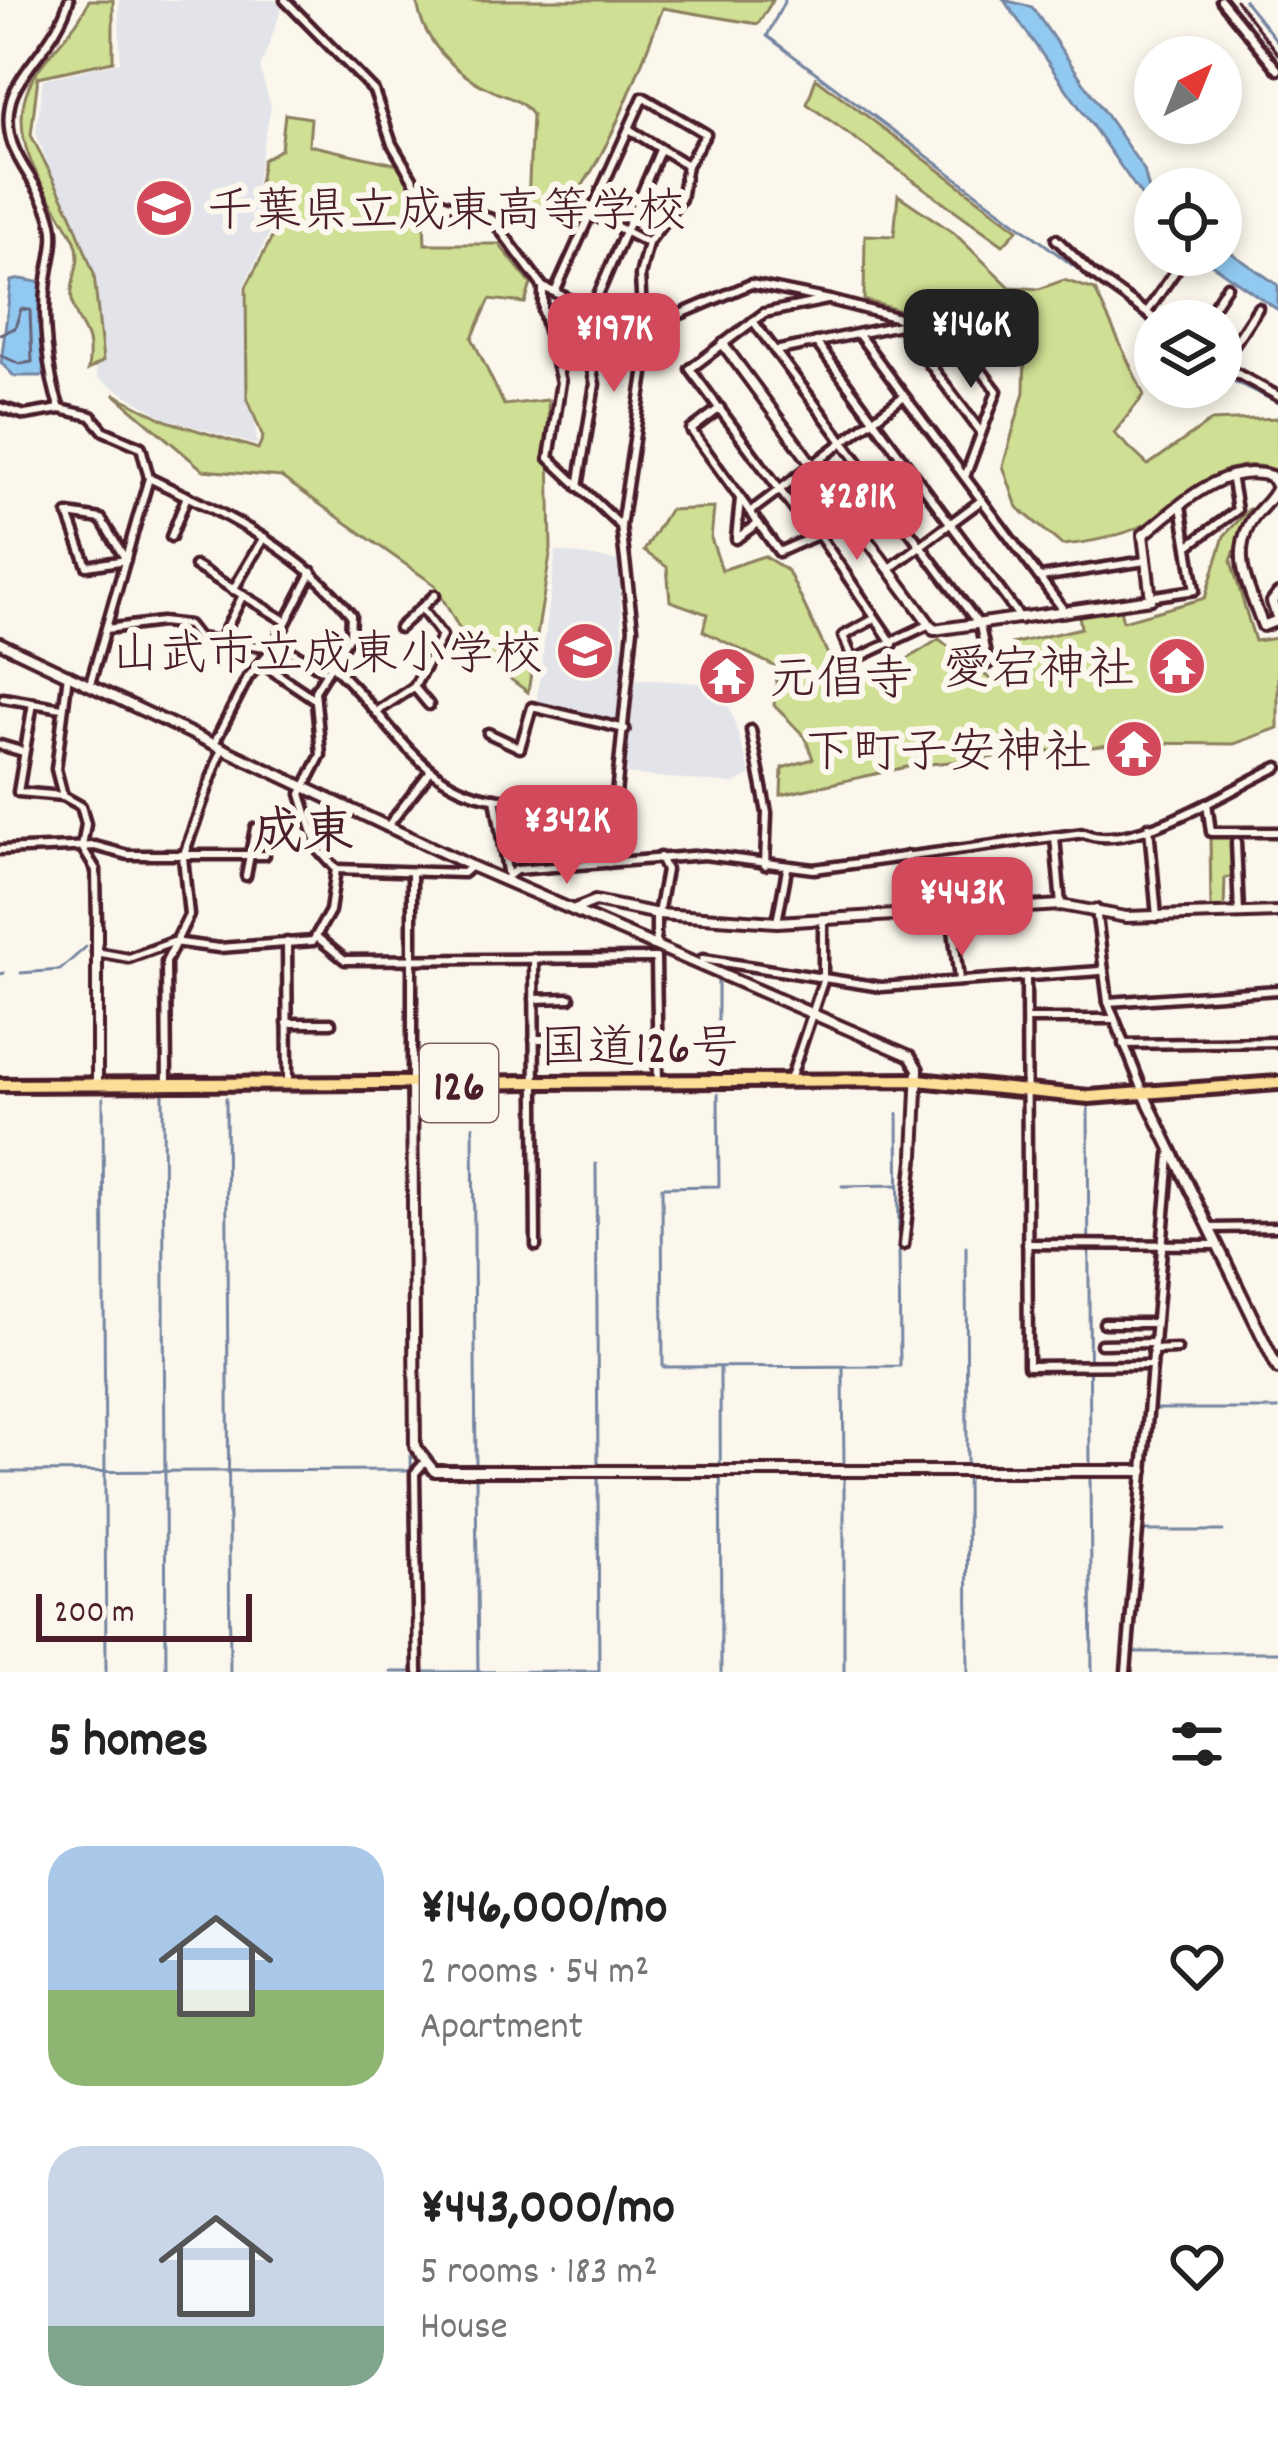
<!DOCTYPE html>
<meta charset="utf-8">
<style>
body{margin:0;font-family:Dekko,"Klee One",sans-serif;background:#f6f6f6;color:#222;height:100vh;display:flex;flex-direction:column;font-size:45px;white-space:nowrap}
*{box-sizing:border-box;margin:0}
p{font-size:39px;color:#767676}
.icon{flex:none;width:66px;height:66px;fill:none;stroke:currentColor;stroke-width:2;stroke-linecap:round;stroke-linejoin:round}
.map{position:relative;height:1672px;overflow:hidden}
.drawer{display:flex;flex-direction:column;background:#fff;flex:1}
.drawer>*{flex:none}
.needle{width:78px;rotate:43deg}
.fabs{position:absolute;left:1134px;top:36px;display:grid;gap:24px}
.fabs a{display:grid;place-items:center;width:108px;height:108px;border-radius:50%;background:#fff;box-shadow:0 6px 18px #0003;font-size:60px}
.scale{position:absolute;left:36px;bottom:30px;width:216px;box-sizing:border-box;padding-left:12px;border:6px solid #4a1f2b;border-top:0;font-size:33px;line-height:42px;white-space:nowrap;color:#4a1f2b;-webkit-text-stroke:9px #fbf7ec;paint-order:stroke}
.price{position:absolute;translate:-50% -102px;padding:0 27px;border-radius:24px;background:#d1495b;color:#fff;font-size:39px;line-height:78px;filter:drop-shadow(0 3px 6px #0008)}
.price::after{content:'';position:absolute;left:50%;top:72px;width:36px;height:27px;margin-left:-18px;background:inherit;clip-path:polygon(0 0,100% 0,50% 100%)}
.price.active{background:#222;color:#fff}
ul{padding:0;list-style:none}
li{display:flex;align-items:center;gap:36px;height:300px;padding:0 48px}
li span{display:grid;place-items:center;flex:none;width:336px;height:240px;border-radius:36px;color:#555}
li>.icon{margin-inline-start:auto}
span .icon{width:144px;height:144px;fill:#fffc;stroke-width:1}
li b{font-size:51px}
h2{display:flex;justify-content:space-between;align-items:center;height:144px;padding:0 48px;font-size:51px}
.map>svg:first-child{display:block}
</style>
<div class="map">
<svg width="1278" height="1672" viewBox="0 0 1278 1672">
<rect width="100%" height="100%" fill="#fbf7ec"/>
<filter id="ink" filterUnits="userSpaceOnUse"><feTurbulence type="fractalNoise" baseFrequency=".00833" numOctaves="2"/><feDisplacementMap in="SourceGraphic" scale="24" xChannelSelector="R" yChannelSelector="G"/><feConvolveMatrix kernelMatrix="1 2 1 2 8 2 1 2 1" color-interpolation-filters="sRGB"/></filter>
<g filter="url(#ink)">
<g fill="#e2e4ea">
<path d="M119 0H278L283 5 260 69 271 107 255 187 271 230 243 288 257 445 167 419 97 378 90 273 36 133 43 79 120 62Z"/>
<path d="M556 551 619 561 624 678 713 684 730 709 751 775 733 784 624 774 629 726 536 706Z"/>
</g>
<g fill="#cfdf93" stroke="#8c7f5f" stroke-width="3">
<path d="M89 0H113V61L38 77 31 135 71 214 94 274 103 361 88 370C94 326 77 332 72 300 69 277 86 261 73 237 50 194 13 153 24 101 33 60 74 38 89 0Z"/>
<path d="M417 0H773L758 24 663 8C638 71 607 164 561 213L528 204 532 115C520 99 511 99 493 91 456 75 421 40 417 0Z"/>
<path d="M816 78 1018 229 1003 245 807 104Z"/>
<path d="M285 114 311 118 309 145 400 165 423 196 425 244H499L531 284 525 303 490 299 472 338 504 405 548 400 551 549 528 692 471 650 435 585 281 477 203 470 114 394 167 421 258 449 263 437 247 398 246 287 275 232 258 189 263 160 281 149Z"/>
<path d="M898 195 954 233 1010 287 1039 289 1064 280 1095 290 1144 395 1114 433 1148 465 1211 421 1278 418V472C1224 446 1189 505 1144 525 1121 536 1088 543 1062 545L1017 507 1003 466 1024 392 1025 348 864 300 865 235 894 236Z"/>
<path d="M714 508 711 538 722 570 764 556 788 571 842 684 906 660 939 639 998 685 1006 678 1011 644 1081 628 1079 615 1120 609 1123 621 1205 598 1224 536 1250 508 1231 561 1255 641 1278 638V728L1234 744 1130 743 911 766 781 795 782 768 813 759 805 737 774 705 778 668 703 631 707 614 670 601 667 567 644 551 669 510Z"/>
<path d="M1210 834H1233L1235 877 1225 878 1224 910H1211Z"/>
</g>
<g fill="#91c9f0" stroke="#7585a1" stroke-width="3">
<path d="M1004 0 1032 7 1144 170 1155 215Z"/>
<path d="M1221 246 1278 285V310L1198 255H1221Z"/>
<path d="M21 279 43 283 47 376H14L1 363 11 281Z"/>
</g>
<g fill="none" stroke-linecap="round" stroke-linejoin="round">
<path stroke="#66637a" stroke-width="3" d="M0 334 15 328 21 309 30 310 32 362 20 364 0 355"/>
<g stroke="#7585a1" stroke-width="3">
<path d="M785 0 767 36 1155 327"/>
<path d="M1244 0 1278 42"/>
<path d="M1221 375 1278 403"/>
<path d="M1254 776 1278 764"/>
<path d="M1104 834 1152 823 1214 797"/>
<path d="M1021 844 1089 836"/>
<path d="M338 863 452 868"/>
<path d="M509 866 709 853"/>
<path d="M791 867 816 873 940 855"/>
<path d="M323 917 331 880"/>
<path d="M185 938 218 944 314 936"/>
<path d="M102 949 131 954 171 936"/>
<path d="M102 957V1074"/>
<path d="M408 961 409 1076"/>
<path d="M21 973 60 970 86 947"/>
<path d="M0 974 4 973"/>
<path d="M718 980V1070"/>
<path d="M163 1094 166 1672"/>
<path d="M718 1094 719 1186 662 1187 663 1367 900 1366 898 1114"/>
<path d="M103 1098 106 1672"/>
<path d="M226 1098 230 1672"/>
<path d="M1088 1103 1090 1466"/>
<path d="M473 1126 476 1466"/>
<path d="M596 1164 598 1466"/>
<path d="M842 1186 898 1185"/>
<path d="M966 1247 968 1672"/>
<path d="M843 1368 844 1466"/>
<path d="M720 1369 721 1672"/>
<path d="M1153 1409H1278"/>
<path d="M411 1446 413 1672"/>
<path d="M1139 1467 1165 1162"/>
<path d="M0 1472 412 1470"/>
<path d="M476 1476 478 1672"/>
<path d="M598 1476 599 1672"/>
<path d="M844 1476V1672"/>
<path d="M1090 1476 1092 1672"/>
<path d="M1142 1531H1223"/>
<path d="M1132 1652H1278"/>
<path d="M391 1672H411"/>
<path d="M421 1672 597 1671"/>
<path d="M1123 1672 1138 1476"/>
</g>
<defs>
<g id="street">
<path d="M285 0 374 91 392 144 415 183 436 200 492 219 543 287 627 325 676 316 751 284 830 300 952 332 997 391 965 477"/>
<path d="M1221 0 1278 70"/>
<path d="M629 129 687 165"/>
<path d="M592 214 648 243"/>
<path d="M1056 239 1092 274 1158 321"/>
<path d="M543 288V311L561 382 549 458 621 526"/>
<path d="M556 290 643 97 706 134 687 165 681 199 648 243 640 276 645 367 621 526 633 628 609 863"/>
<path d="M577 302 595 384 578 487"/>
<path d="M592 309 660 150"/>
<path d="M1147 312 1185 257"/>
<path d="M753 321 980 626 988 664"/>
<path d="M1204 321 1227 286"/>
<path d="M900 325 981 432"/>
<path d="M859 335 1065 612"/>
<path d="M816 342 1021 619"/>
<path d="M775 351 909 323"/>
<path d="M1221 364 1258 308"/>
<path d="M1221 365 1278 396"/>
<path d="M0 407 25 415 60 409 91 416 104 431 141 447 149 478 90 684"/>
<path d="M720 408 691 430 779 552 851 520"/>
<path d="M60 409C47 373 42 319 47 280 49 262 56 242 52 224 42 178 0 157 10 105 16 73 57 43 69 0"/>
<path d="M149 478C224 514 299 548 351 615L350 635 315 691 321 755 301 794 318 849 336 869 463 873 471 866"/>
<path d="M740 499 736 539 758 523"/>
<path d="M750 512 904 396"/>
<path d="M68 514 101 519 126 560 87 566Z"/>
<path d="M819 535 893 644"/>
<path d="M814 536 690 369 764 313 827 300"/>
<path d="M171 537 187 496"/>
<path d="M1188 546 1237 510 1231 475"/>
<path d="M195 566 284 620"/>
<path d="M889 569 982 500"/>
<path d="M1041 577 1145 561"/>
<path d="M233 590 264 537"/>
<path d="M1155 596 1195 590 1181 506"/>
<path d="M874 619 843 636 853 660 930 624"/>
<path d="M399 628 435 595"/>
<path d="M106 629 161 622 188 625 198 638 289 650 325 671"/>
<path d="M221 639 243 595"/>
<path d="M261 663 313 698"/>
<path d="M330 664C398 722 425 809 531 799"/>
<path d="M414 687 442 636 421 608"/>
<path d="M3 698 62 708"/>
<path d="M33 703 18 792 63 796 81 806 86 824 82 847 96 870 97 927"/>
<path d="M379 710 414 687 429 705"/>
<path d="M751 730 767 813 765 865"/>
<path d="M488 733 520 748 532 707 625 729"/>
<path d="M214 744 248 677 273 648 312 572"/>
<path d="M0 745 24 752"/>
<path d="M63 796 56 769 68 674"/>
<path d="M495 798 508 877"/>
<path d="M1207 803 1211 832H1278"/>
<path d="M387 827 429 773"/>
<path d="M1149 827 1157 917"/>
<path d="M1055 837 1061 905"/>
<path d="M1236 842 1239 913"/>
<path d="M0 850 95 846 128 855H265"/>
<path d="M907 856 915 915"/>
<path d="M412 873V1083"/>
<path d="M246 876 255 828"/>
<path d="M508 876 516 870 704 855 814 869 1084 833C1130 855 1234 787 1278 767"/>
<path d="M1096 909 1108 1002 1143 1091"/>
<path d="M951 912 959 980"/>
<path d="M658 914 666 870 660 857"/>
<path d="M777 922 787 869"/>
<path d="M318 938 345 960 656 958"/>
<path d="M287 942 288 1082"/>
<path d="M656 946V913"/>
<path d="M96 952 129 958 173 942 219 948 313 941 330 911 336 869"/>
<path d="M534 958 536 1246"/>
<path d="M656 959 658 1081"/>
<path d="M701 965 703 959 881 987 1100 971"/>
<path d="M1026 978 1028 1366 1152 1365"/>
<path d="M534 999 570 998"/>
<path d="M1108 1002 1278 990"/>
<path d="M1027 1019H1114"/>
<path d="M287 1023H331"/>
<path d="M534 1039H572"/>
<path d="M1123 1044 1278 1042"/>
<path d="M790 1080 823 981V921"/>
<path d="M167 1084 166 962 189 915 183 857 222 748"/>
<path d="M1210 1228 1278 1227"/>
<path d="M1027 1244 1216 1245"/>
<path d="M904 1245 914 1155"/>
<path d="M1104 1323H1154"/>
<path d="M1101 1344 1152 1343"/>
<path d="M1152 1350 1177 1349"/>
<path d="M418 1672 415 1473 423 1464"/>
<path d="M1126 1672 1170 1155"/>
</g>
<g id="secondary">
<path d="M723 344 934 630 1151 599 1143 535C1179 507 1222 461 1271 476L1277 487C1271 503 1256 510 1249 525 1231 560 1251 592 1263 626L1278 620 1272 602 1278 594"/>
<path d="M0 643 471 866 910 1056 918 1069 914 1155"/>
<path d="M575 909 595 901 658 914 777 922 1061 905 1126 917 1278 912"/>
<path d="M97 927V1084"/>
<path d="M412 1083 415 1447 434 1471H1143"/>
<path d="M1144 1094 1278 1369"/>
</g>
<path id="highway" d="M0 1085 918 1080 1089 1097 1278 1083"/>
</defs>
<use href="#street" stroke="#4a1f2b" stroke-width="15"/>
<use href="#secondary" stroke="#4a1f2b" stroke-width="16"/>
<use href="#highway" stroke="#4a1f2b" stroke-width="20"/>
<use href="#street" stroke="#fbf7ec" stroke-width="6"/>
<use href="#secondary" stroke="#fbf7ec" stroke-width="8"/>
<use href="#highway" stroke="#fcde96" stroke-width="10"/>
<path stroke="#4a1f2b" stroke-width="3" d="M1236 0 1278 54"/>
</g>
</g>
<defs>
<symbol id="school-disc" viewBox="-11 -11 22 22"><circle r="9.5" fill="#d1495b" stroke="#fbf7ec"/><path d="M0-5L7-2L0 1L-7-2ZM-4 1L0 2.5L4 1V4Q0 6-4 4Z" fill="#fff"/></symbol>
<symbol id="temple-disc" viewBox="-11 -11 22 22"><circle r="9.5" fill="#d1495b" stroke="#fbf7ec"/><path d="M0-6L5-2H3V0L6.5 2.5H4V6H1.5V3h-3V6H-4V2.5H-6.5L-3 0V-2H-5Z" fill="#fff"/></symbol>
</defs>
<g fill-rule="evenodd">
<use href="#school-disc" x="131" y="175" width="66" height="66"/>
<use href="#school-disc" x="552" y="618" width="66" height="66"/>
<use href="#temple-disc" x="1144" y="633" width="66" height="66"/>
<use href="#temple-disc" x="694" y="643" width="66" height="66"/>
<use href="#temple-disc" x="1101" y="716" width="66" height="66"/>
</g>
<g text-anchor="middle" stroke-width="12" stroke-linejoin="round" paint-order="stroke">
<rect fill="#fbf7ec" stroke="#7f6065" stroke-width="3" x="420" y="1044" width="78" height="78" rx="9"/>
<g font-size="45" font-weight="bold" fill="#4a1f2b">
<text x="459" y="1099">126</text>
</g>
<g font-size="48" fill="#4a1f2b" stroke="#fbf7ec" text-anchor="end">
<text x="206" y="225" text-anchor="start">千葉県立成東高等学校</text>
<text x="543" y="668">山武市立成東小学校</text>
<text x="1135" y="683">愛宕神社</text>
<text x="769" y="693" text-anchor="start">元倡寺</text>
<text x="1092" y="766">下町子安神社</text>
</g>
<g font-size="48" fill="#4a1f2b" stroke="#fbf7ec">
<text x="639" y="1062">国道126号</text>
</g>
<g font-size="51" font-weight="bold" fill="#4a1f2b" stroke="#fbf7ec">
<text x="303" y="847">成東</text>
</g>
</g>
</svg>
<div class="fabs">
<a><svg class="needle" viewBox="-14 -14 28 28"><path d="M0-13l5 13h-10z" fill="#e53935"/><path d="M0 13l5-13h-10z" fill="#767676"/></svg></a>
<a><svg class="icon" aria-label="locate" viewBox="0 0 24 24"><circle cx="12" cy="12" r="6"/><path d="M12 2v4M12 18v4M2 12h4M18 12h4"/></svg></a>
<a><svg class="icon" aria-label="layers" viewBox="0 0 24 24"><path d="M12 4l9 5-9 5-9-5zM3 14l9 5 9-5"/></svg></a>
</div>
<div class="scale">200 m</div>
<b class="price active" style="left:971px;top:391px">¥146K</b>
<b class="price" style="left:614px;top:395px">¥197K</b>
<b class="price" style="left:857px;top:563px">¥281K</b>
<b class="price" style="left:567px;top:887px">¥342K</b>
<b class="price" style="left:962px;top:959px">¥443K</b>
</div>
<section class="drawer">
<h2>5 homes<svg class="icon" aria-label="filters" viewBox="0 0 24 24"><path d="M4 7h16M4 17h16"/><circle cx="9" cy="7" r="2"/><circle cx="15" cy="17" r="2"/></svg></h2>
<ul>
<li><span style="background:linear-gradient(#a9c7e8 60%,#8fb573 0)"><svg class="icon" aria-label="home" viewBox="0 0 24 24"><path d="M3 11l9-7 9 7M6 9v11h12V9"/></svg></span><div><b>¥146,000/mo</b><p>2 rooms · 54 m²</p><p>Apartment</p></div><svg class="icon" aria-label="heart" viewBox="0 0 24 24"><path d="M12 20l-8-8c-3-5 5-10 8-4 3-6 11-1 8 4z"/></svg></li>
<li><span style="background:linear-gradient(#c9d6e8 75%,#7fa58c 0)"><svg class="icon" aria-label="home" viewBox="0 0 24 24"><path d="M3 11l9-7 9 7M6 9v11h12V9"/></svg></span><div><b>¥443,000/mo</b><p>5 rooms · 183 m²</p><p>House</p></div><svg class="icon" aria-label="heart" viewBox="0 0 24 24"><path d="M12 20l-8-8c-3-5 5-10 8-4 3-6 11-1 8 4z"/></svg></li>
</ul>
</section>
